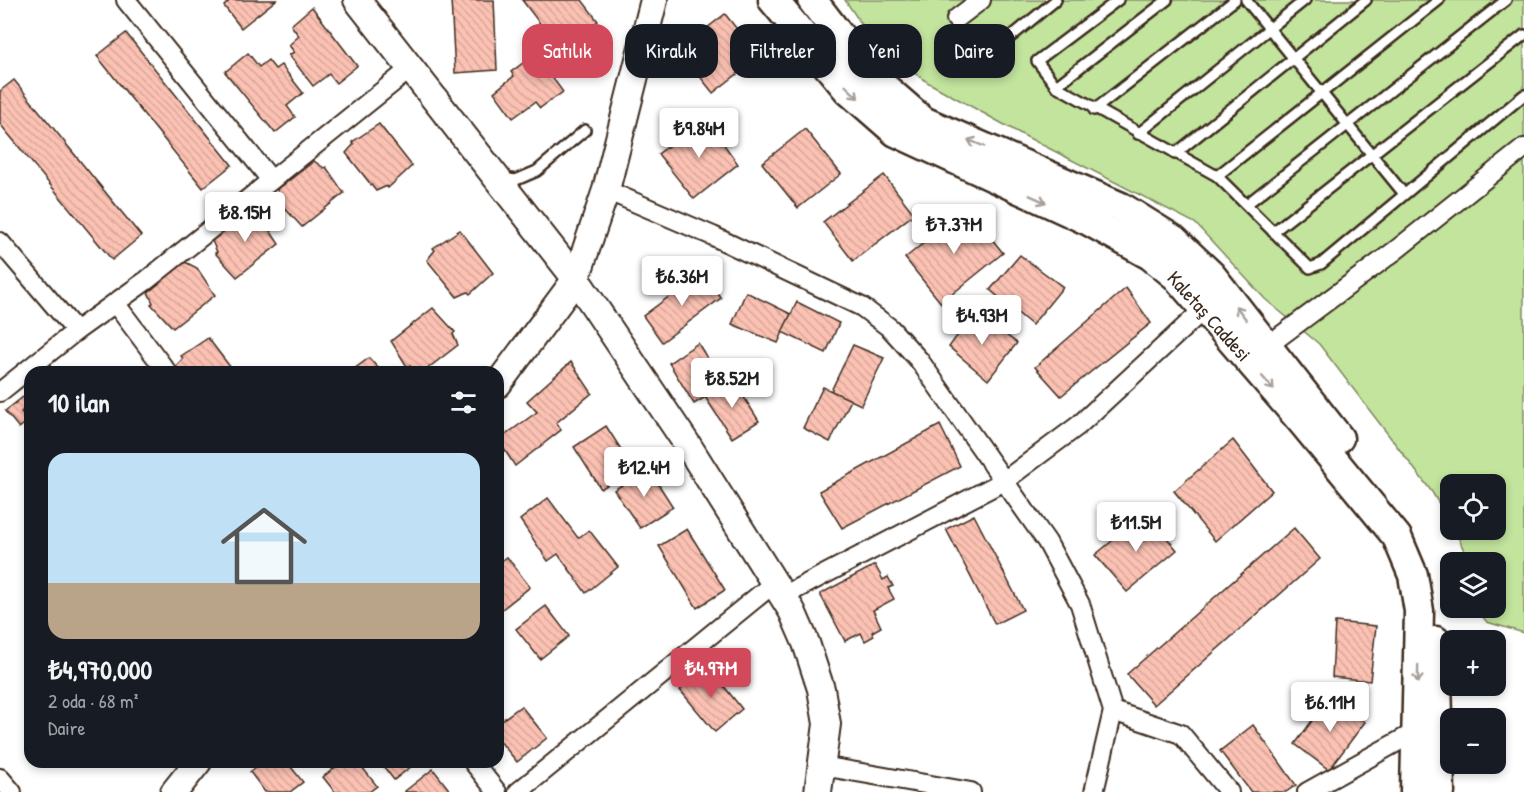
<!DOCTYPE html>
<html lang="tr">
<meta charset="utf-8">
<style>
body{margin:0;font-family:"Patrick Hand",sans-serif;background:#242831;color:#f1f3f6;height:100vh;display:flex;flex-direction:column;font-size:22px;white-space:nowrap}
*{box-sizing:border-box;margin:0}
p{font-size:20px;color:#9ea1a6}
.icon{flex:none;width:33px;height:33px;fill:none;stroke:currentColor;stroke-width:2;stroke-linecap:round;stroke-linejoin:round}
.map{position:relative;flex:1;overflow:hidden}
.side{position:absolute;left:24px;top:366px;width:480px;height:402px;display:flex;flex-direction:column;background:#171b24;border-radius:18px;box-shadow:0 3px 9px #0003}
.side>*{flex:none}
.hud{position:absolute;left:522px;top:24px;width:570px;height:54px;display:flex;gap:12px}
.tools{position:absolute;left:1440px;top:474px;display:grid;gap:12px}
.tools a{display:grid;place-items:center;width:66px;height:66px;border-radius:12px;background:#171b24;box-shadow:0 3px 9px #0003;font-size:30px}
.price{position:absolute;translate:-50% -51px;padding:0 14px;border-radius:6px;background:#fff;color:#222;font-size:20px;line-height:39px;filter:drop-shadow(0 2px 3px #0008)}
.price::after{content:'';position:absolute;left:50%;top:36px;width:18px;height:14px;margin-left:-9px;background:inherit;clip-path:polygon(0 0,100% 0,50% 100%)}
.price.active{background:#d1495b;color:#fff}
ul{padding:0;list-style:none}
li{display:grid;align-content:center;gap:12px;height:318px;padding:0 24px}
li+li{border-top:2px solid #363941}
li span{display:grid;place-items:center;height:186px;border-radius:18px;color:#555}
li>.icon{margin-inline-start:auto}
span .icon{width:108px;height:108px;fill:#fffc;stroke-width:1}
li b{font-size:26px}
h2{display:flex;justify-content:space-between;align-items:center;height:72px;padding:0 24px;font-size:26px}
.tag{padding:0 21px;border-radius:18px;background:#171b24;box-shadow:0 3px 9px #0003;font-size:21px;line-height:54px}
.tag.active{background:#d1495b;color:#fff}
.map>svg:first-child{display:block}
</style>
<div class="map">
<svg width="1524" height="792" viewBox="0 0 1524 792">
<defs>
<pattern id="building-back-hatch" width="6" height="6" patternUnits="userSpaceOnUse" patternTransform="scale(1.5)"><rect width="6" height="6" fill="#fbc1b3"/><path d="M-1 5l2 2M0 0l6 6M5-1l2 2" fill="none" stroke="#d8a69a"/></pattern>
</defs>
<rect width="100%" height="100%" fill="#fff"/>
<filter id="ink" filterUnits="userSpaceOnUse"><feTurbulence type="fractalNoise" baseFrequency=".0167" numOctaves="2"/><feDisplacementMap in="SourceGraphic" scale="12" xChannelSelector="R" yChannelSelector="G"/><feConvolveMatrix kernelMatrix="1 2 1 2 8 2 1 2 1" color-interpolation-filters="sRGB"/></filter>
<g filter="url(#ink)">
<path fill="#c2e49d" stroke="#7e875e" stroke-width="1.5" d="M845 0H1524V633L1487 622 1476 609 1496 608V562H1469L1455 530H1496V484H1450V522L1432 492 1319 344 1265 299 1195 223 1021 134 929 83 877 47Z"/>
<g fill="url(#building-back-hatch)" stroke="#3b2a1e" stroke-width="1.5">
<path d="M230 0H276L241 28 224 6Z"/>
<path d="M451 0H494L497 70 455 73Z"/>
<path d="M522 0H582L598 21 560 50Z"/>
<path d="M312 7 357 66 336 83 329 74 313 86 289 55 294 52 289 45 299 36 291 25Z"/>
<path d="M725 14 759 57 713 93 679 50Z"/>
<path d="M126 33 232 165 203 188 97 56Z"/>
<path d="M248 53 259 67 268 60 275 69 281 65 303 93 287 106 295 117 275 133 225 72Z"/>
<path d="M535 54 563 92 540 108 535 102 513 118 494 92 514 76 511 72Z"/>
<path d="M14 80 141 236 112 260 0 124V91Z"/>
<path d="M705 118 738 164 694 199 658 154Z"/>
<path d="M379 124 412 166 388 188 387 186 376 191 346 153 354 144 352 142Z"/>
<path d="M805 129 841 174 798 208 762 163Z"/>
<path d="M314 161 324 168 326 167 344 193 302 227 280 203 282 202 277 190Z"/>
<path d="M884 175 914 214 853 261 823 222Z"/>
<path d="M967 208 1003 253 941 303 905 258Z"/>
<path d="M249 211 259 218 261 217 279 244 237 277 215 253 217 252 212 241Z"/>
<path d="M460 230 493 273 470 294 468 292 457 297 427 260 435 250 433 248Z"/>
<path d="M1020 255 1063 287 1032 325 990 290Z"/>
<path d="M185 262 197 268 215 295 173 328 151 304 153 303 148 292Z"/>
<path d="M702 272 721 298 662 342 643 316Z"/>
<path d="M1126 288 1151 323 1061 396 1035 367Z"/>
<path d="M746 292 791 314 778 343 732 324Z"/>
<path d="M797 302 839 323 826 353 782 332Z"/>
<path d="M433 308 455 332 453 334 458 345 423 372H415L410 366 408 368 391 341Z"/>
<path d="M974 312 1017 343 988 380 949 347Z"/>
<path d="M208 338 234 372H178L175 368 183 358 181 356Z"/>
<path d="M698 343 724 386 694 404 669 363Z"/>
<path d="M853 345 884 358 861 405 831 391Z"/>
<path d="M369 358 382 372H350Z"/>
<path d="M571 362 592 393 556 423 561 430 515 466 498 440 537 412 527 401Z"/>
<path d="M733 380 759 421 732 438 705 397Z"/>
<path d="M823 387 851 400 830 442 803 428Z"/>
<path d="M23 397 30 405 21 412 28 421 19 428 5 411Z"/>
<path d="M940 425 960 466 842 528 819 491Z"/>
<path d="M606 426 633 468 601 489 574 447Z"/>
<path d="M1233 440 1272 491 1215 541 1174 491Z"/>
<path d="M648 468 673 507 640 528 614 490Z"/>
<path d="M548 498 578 538 589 530 618 567 586 593 558 554 548 561 520 520Z"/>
<path d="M1146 513 1177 550 1127 592 1095 555Z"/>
<path d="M974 515 1023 610 995 624 946 529Z"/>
<path d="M1294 528 1320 559 1154 705 1127 674Z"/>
<path d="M687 529 725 590 697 608 659 546Z"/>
<path d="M507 557 530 587 501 610 498 605V563Z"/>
<path d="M875 565 883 580 888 577 893 586 888 588 894 599 873 610 881 627 872 632 874 636 865 641 861 633 845 641 820 594Z"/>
<path d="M546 606 569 636 540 659 516 629Z"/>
<path d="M1335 622 1376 626 1370 681 1332 677Z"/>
<path d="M708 666 742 709 715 732 680 690Z"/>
<path d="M1330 696 1365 722 1329 770 1295 744Z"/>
<path d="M521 706 547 738 517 762 498 739V723Z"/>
<path d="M1253 725 1296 785 1286 792H1251L1220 751Z"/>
<path d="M263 762H287L303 782 290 792H265L250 772Z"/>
<path d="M342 762H358L377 786 369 792H335L323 777Z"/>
<path d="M380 762H417L394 780Z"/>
<path d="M433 769 451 792H405V791Z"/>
</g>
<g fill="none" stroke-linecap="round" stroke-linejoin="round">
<defs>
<g id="lane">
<path d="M1118 0 1037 61 1056 86 1217 176 1310 268 1321 264 1524 95"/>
<path d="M1246 0 1404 194"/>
<path d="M1007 40 1056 0"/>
<path d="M1056 86 1167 0"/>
<path d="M1094 110 1235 0"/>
<path d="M1138 134 1305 0"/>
<path d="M1175 154 1366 0"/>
<path d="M1217 176 1439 0"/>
<path d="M502 178 516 180 537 171 585 130"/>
<path d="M1247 204 1506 0"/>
<path d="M1273 232 1524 35"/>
</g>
<g id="street">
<path d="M126 0 271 180"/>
<path d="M956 19 981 0"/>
<path d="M606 190 713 236 862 307 890 328 919 360 1047 542 1080 604 1113 711 1094 792"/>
<path d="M0 242 76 331"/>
<path d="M115 303 167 372"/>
<path d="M1267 346 1396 250 1524 148"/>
<path d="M0 392 76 331 147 280 410 69"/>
<path d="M781 597 1004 481 1079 425 1204 309"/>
<path d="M1113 711 1181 734 1229 792"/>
<path d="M473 762 497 792"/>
<path d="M822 766 971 792"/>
<path d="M0 778 12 792"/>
<path d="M518 792 773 584"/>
<path d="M1307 792 1417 731"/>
</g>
<g id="secondary">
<path d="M357 0 576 279 687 444 792 611 806 643 821 689 827 724 818 792"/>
<path d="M498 384 576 279 606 190 654 0"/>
<path d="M174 792 198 762"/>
</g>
<g id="primary">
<path d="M773 0 848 90 896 132 1089 221 1150 255 1176 276 1304 424 1397 537 1413 575 1419 611 1415 792"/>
<path d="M812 0 869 74 923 121 1121 207 1174 240 1211 275 1339 438"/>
<path d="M1436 641 1440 792"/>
</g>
</defs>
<use href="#lane" stroke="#3b2a1e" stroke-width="14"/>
<use href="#street" stroke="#3b2a1e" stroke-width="22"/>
<use href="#secondary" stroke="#3b2a1e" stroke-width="30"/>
<use href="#primary" stroke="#3b2a1e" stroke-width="33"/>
<use href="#lane" stroke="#fff" stroke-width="9"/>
<use href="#street" stroke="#fff" stroke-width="18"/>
<use href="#secondary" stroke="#fff" stroke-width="26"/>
<use href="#primary" stroke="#fff" stroke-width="28"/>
</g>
<defs><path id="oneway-shaft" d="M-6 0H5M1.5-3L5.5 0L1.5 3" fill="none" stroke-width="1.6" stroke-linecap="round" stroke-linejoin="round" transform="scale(1.5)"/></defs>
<g stroke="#a79f9a">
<use href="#oneway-shaft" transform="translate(852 92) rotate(44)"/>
<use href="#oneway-shaft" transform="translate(976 143) rotate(-157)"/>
<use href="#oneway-shaft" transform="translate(1038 199) rotate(24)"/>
<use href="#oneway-shaft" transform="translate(1241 313) rotate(-128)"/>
<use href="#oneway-shaft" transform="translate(1268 383) rotate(49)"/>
<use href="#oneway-shaft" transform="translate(1418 674) rotate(91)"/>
</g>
</g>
<g text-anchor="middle" stroke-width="4.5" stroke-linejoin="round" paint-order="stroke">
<g font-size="20" fill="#3b2a1e" stroke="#fff">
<text transform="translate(1209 316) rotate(48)" y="7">Kaletaş Caddesi</text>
</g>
</g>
</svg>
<div class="tools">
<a><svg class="icon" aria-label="locate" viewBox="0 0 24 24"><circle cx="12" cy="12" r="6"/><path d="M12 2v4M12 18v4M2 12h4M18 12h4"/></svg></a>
<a><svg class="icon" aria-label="layers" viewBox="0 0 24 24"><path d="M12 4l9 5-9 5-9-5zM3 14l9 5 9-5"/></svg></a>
<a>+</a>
<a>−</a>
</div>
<b class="price" style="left:699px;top:159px">₺9.84M</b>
<b class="price" style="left:245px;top:243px">₺8.15M</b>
<b class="price" style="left:954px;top:255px">₺7.37M</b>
<b class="price" style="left:682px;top:307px">₺6.36M</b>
<b class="price" style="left:982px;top:346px">₺4.93M</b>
<b class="price" style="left:732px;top:409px">₺8.52M</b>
<b class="price" style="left:644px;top:498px">₺12.4M</b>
<b class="price" style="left:1136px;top:553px">₺11.5M</b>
<b class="price active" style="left:711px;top:699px">₺4.97M</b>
<b class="price" style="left:1330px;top:733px">₺6.11M</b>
<div class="hud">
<a class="tag active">Satılık</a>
<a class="tag">Kiralık</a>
<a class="tag">Filtreler</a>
<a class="tag">Yeni</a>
<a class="tag">Daire</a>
</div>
<section class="side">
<h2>10 ilan<svg class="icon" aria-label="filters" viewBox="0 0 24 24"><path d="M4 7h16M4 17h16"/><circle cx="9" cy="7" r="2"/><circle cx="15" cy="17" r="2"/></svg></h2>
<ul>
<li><span style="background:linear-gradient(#bfe0f5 70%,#b9a48a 0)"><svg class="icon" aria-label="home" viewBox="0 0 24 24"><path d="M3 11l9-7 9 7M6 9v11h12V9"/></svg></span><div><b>₺4,970,000</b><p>2 oda · 68 m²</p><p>Daire</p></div></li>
</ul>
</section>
</div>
